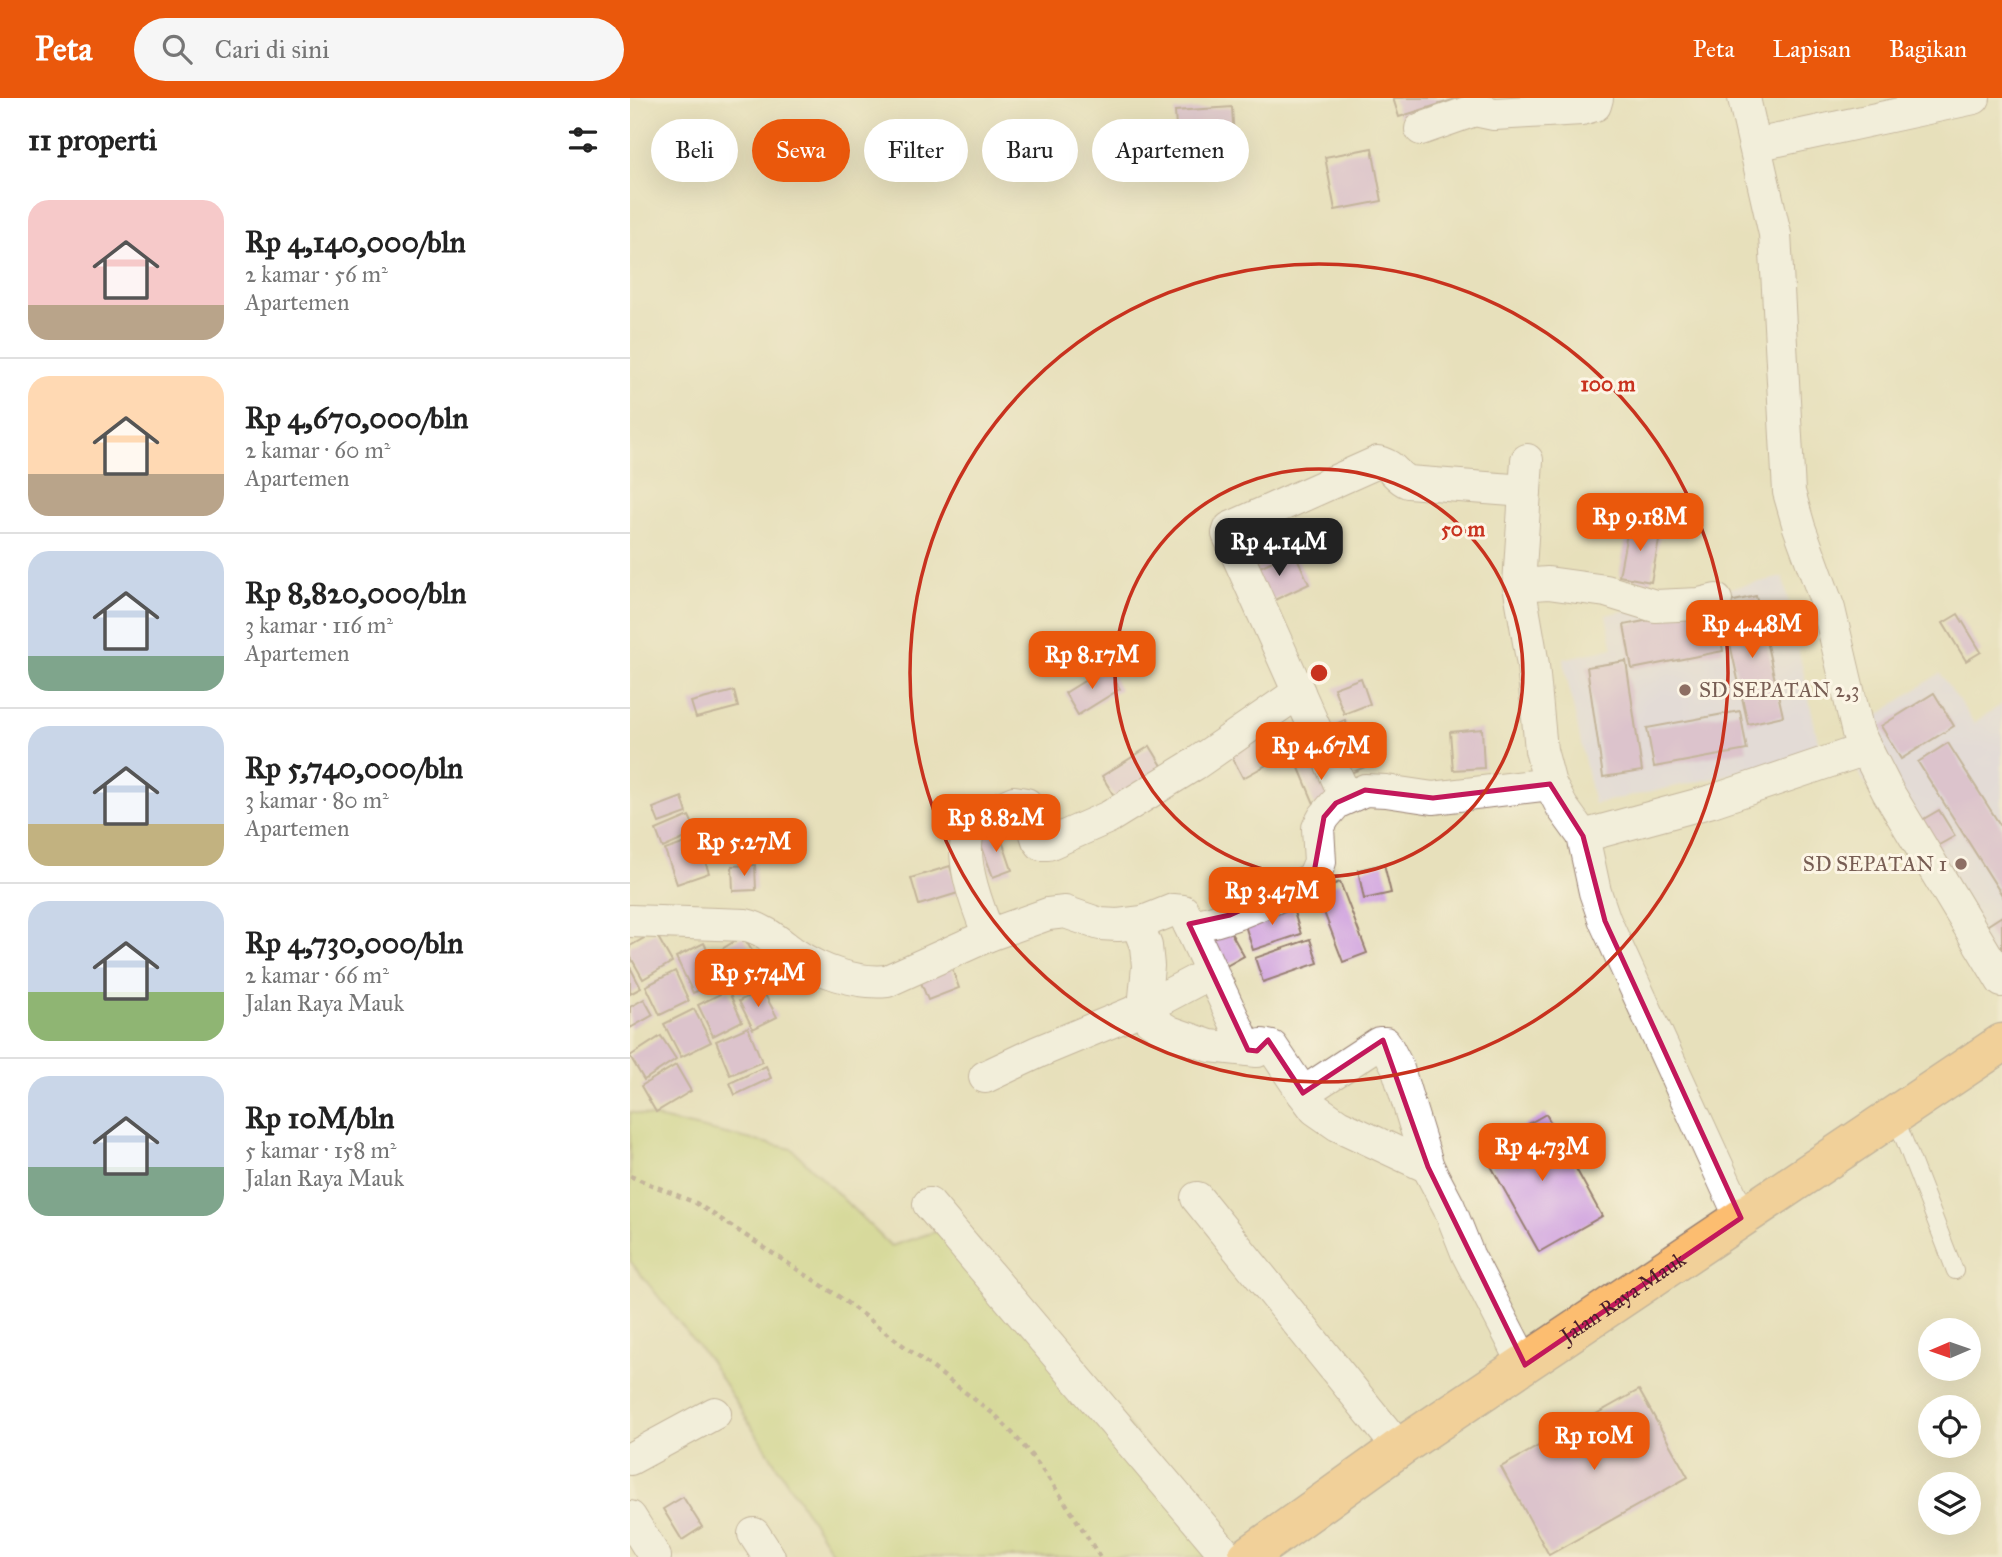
<!DOCTYPE html>
<html lang="id">
<meta charset="utf-8">
<style>
body{margin:0;font-family:"IM FELL Great Primer",serif;background:#f6f6f6;color:#222;height:100vh;display:flex;flex-direction:column;font-size:26px;white-space:nowrap}
*{box-sizing:border-box;margin:0}
p{font-size:23px;color:#767676}
.icon{flex:none;width:38px;height:38px;fill:none;stroke:currentColor;stroke-width:2;stroke-linecap:round;stroke-linejoin:round}
.map{position:relative;flex:1;overflow:hidden}
.sheet{display:flex;flex-direction:column;background:#fff;width:630px}
.sheet>*{flex:none}
.guide{position:absolute;left:21px;top:21px;width:665px;height:63px;display:flex;gap:14px}
.needle{width:46px;rotate:268deg}
.tools{position:absolute;left:1288px;top:1220px;display:grid;gap:14px}
.tools a{display:grid;place-items:center;width:63px;height:63px;border-radius:50%;background:#fff;box-shadow:0 7px 28px #0002;font-size:35px}
.price{position:absolute;translate:-50% -60px;padding:0 16px;border-radius:14px;background:#ea580c;color:#fff;font-size:23px;line-height:46px;filter:drop-shadow(0 2px 4px #0008)}
.price::after{content:'';position:absolute;left:50%;top:42px;width:21px;height:16px;margin-left:-10px;background:inherit;clip-path:polygon(0 0,100% 0,50% 100%)}
.price.current{background:#222;color:#fff}
ul{padding:0;list-style:none}
li{display:flex;align-items:center;gap:21px;height:175px;padding:0 28px}
li+li{border-top:2px solid #e0e0e0}
li span{display:grid;place-items:center;flex:none;width:196px;height:140px;border-radius:21px;color:#555}
li>.icon{margin-inline-start:auto}
span .icon{width:84px;height:84px;fill:#fffc;stroke-width:1}
li b{font-size:30px}
h2{display:flex;justify-content:space-between;align-items:center;height:84px;padding:0 28px;font-size:30px}
.chip{padding:0 24px;border-radius:32px;background:#fff;box-shadow:0 7px 28px #0002;font-size:24px;line-height:63px}
.chip.current{background:#ea580c;color:#fff}
header{display:flex;align-items:center;gap:42px;box-sizing:border-box;height:98px;padding:0 35px;background:#ea580c;color:#fff}
header strong{font-size:33px}
nav{display:flex;gap:38px;margin-inline-start:auto;font-size:24px}
.search{width:490px;height:63px;background:#f6f6f6;display:flex;align-items:center;gap:18px;box-sizing:border-box;padding:0 24px;border-radius:38px;color:#767676;font-size:26px}
main{display:flex;flex:1;min-height:0}
.map>svg:first-child{display:block}
</style>
<header>
<strong>Peta</strong>
<div class="search"><svg class="icon" aria-label="search" viewBox="0 0 24 24"><circle cx="10" cy="10" r="6"/><path d="M15 15l6 6"/></svg>Cari di sini</div>
<nav><a>Peta</a><a>Lapisan</a><a>Bagikan</a></nav>
</header>
<main>
<section class="sheet">
<h2>11 properti<svg class="icon" aria-label="filters" viewBox="0 0 24 24"><path d="M4 7h16M4 17h16"/><circle cx="9" cy="7" r="2"/><circle cx="15" cy="17" r="2"/></svg></h2>
<ul>
<li><span style="background:linear-gradient(#f6c9c9 75%,#b9a48a 0)"><svg class="icon" aria-label="home" viewBox="0 0 24 24"><path d="M3 11l9-7 9 7M6 9v11h12V9"/></svg></span><div><b>Rp 4,140,000/bln</b><p>2 kamar · 56 m²</p><p>Apartemen</p></div></li>
<li><span style="background:linear-gradient(#ffd9b3 70%,#b9a48a 0)"><svg class="icon" aria-label="home" viewBox="0 0 24 24"><path d="M3 11l9-7 9 7M6 9v11h12V9"/></svg></span><div><b>Rp 4,670,000/bln</b><p>2 kamar · 60 m²</p><p>Apartemen</p></div></li>
<li><span style="background:linear-gradient(#c9d6e8 75%,#7fa58c 0)"><svg class="icon" aria-label="home" viewBox="0 0 24 24"><path d="M3 11l9-7 9 7M6 9v11h12V9"/></svg></span><div><b>Rp 8,820,000/bln</b><p>3 kamar · 116 m²</p><p>Apartemen</p></div></li>
<li><span style="background:linear-gradient(#c9d6e8 70%,#c2b280 0)"><svg class="icon" aria-label="home" viewBox="0 0 24 24"><path d="M3 11l9-7 9 7M6 9v11h12V9"/></svg></span><div><b>Rp 5,740,000/bln</b><p>3 kamar · 80 m²</p><p>Apartemen</p></div></li>
<li><span style="background:linear-gradient(#c9d6e8 65%,#8fb573 0)"><svg class="icon" aria-label="home" viewBox="0 0 24 24"><path d="M3 11l9-7 9 7M6 9v11h12V9"/></svg></span><div><b>Rp 4,730,000/bln</b><p>2 kamar · 66 m²</p><p>Jalan Raya Mauk</p></div></li>
<li><span style="background:linear-gradient(#c9d6e8 65%,#7fa58c 0)"><svg class="icon" aria-label="home" viewBox="0 0 24 24"><path d="M3 11l9-7 9 7M6 9v11h12V9"/></svg></span><div><b>Rp 10M/bln</b><p>5 kamar · 158 m²</p><p>Jalan Raya Mauk</p></div></li>
</ul>
</section>
<div class="map">
<svg width="1372" height="1459" viewBox="0 0 1372 1459">
<rect width="100%" height="100%" fill="#fcf5e5"/>
<filter id="ink" filterUnits="userSpaceOnUse"><feTurbulence type="fractalNoise" baseFrequency=".0143" numOctaves="2"/><feDisplacementMap in="SourceGraphic" scale="14" xChannelSelector="R" yChannelSelector="G"/><feConvolveMatrix kernelMatrix="1 2 1 2 8 2 1 2 1" color-interpolation-filters="sRGB"/></filter>
<filter id="wash" filterUnits="userSpaceOnUse"><feTurbulence type="fractalNoise" baseFrequency=".00686" numOctaves="4" result="noise"/><feDisplacementMap in="SourceGraphic" scale="28" xChannelSelector="R" yChannelSelector="G"/><feGaussianBlur stdDeviation="1.57" result="paint"/><feColorMatrix in="noise" values="0 0 0 0 0 0 0 0 0 0 0 0 0 0 0 0 0 1.4 0 .05"/><feComposite in="paint" operator="in"/></filter>
<g filter="url(#wash)">
<rect width="100%" height="100%" fill="#e7e0bb"/>
<g fill="#ddd5f6" fill-rule="evenodd">
<path d="M1153 479 1191 657 964 706 933 561 983 550 976 517ZM1126 498 1153 617 1118 626 1091 506ZM1085 509 1093 553 1002 571 994 526ZM996 563 1012 672 973 679 957 569ZM1110 614 1117 652 1024 668 1017 630Z"/>
<path d="M1310 575 1344 625 1372 606V886L1208 645Z"/>
</g>
<path fill="#c3d174" stroke="#867850" stroke-width="2" d="M0 1014 162 1051 261 1148 332 1125 594 1444 575 1459H205L79 1262 0 1163Z"/>
<g id="blocks">
<g fill="#ce9fe0">
<path d="M763 0H826V1L769 19Z"/>
<path d="M602 9 604 42 547 46 545 13Z"/>
<path d="M742 50 752 103 705 112 695 59Z"/>
<path d="M999 425 1031 432 1021 484 989 478Z"/>
<path d="M664 453 679 486 634 507 619 474Z"/>
<path d="M1126 498 1153 618 1118 626 1091 506Z"/>
<path d="M1085 509 1093 553 1002 571 994 527Z"/>
<path d="M1328 516 1351 554 1336 563 1313 525Z"/>
<path d="M996 563 1012 673 973 679 957 569Z"/>
<path d="M477 569 490 591 448 617 435 595Z"/>
<path d="M731 580 740 606 714 616 704 590Z"/>
<path d="M104 593 108 609 66 620 61 604Z"/>
<path d="M1304 595 1324 628 1271 661 1251 628Z"/>
<path d="M1110 613 1117 652 1024 669 1017 630Z"/>
<path d="M715 622 735 669 709 680 689 633Z"/>
<path d="M852 631 854 670 823 672 820 634Z"/>
<path d="M635 635 649 660 613 680 600 655Z"/>
<path d="M1318 645 1372 730V797L1288 664Z"/>
<path d="M520 648 537 676 489 706 472 678Z"/>
<path d="M697 659 712 698 685 708 669 670Z"/>
<path d="M52 699 57 715 29 725 23 710Z"/>
<path d="M1309 712 1325 738 1300 752 1285 726Z"/>
<path d="M59 718 67 735 33 750 26 732Z"/>
<path d="M369 734 382 772 363 779 349 741Z"/>
<path d="M67 741 79 775 47 786 35 752Z"/>
<path d="M754 766 761 795 734 801 728 772Z"/>
<path d="M125 767 126 792 103 793 102 768Z"/>
<path d="M320 768 328 795 289 807 281 780Z"/>
<path d="M710 784 737 855 713 864 686 793Z"/>
<path d="M661 805 671 836 623 852 613 821Z"/>
<path d="M1372 818V856L1355 829Z"/>
<path d="M596 826 614 858 591 871 573 839Z"/>
<path d="M25 834 42 864 13 881 0 858V848Z"/>
<path d="M113 838 122 853 101 866 92 851Z"/>
<path d="M680 841 688 865 633 884 625 860Z"/>
<path d="M74 845 91 882 63 895 46 859Z"/>
<path d="M130 855 143 878 110 896 97 873Z"/>
<path d="M0 869 11 890 0 896Z"/>
<path d="M322 870 329 890 298 902 290 882Z"/>
<path d="M45 873 59 903 30 917 16 888Z"/>
<path d="M132 891 147 919 123 931 109 903Z"/>
<path d="M98 892 112 923 83 938 68 907Z"/>
<path d="M14 901 23 917 0 930V909Z"/>
<path d="M64 911 81 944 51 959 34 926Z"/>
<path d="M118 929 132 964 100 977 86 943Z"/>
<path d="M31 938 46 961 14 982 0 958Z"/>
<path d="M46 967 61 993 26 1014 11 988Z"/>
<path d="M136 968 141 980 105 997 100 985Z"/>
<path d="M916 1016 972 1118 909 1154 852 1052Z"/>
<path d="M1009 1292 1058 1379 919 1457 871 1369Z"/>
<path d="M53 1399 72 1429 52 1442 33 1411Z"/>
</g>
</g>
</g>
<g filter="url(#ink)">
<use href="#blocks" fill-opacity="0" stroke="#988073" stroke-width="2"/>
<g fill="none" stroke-linecap="round" stroke-linejoin="round">
<defs>
<path id="lane" d="M1264 1016 1325 1173"/>
<g id="street">
<path d="M1114 0 1145 136 1159 394 1169 429 1199 511 1228 635 1258 694 1372 883"/>
<path d="M791 31 845 12 864 16 952 11 965 7 967 0"/>
<path d="M1125 47 1344 0"/>
<path d="M897 362 889 487 903 567 911 652 920 686 932 709 953 738 965 794 975 823 1111 1120"/>
<path d="M889 487 918 485 976 493 1025 508 1069 506 1086 502"/>
<path d="M716 700 598 436 600 430 748 364C765 368 765 379 778 384L895 393"/>
<path d="M953 738 1082 703 1236 651"/>
<path d="M0 823 116 827C134 831 148 844 163 855 189 873 226 886 257 883L359 837 418 816 435 814 470 826 488 827 513 824 543 812 553 813 559 826C582 831 661 793 683 780L690 764 688 730 694 719 706 705 735 692 756 693 803 700 920 686"/>
<path d="M507 825 516 848 518 868 514 910 520 922 540 934 580 948 618 952"/>
<path d="M559 826 618 952 627 953 632 947 642 949 673 995 749 945H755L767 968 798 1069 819 1109 838 1157 895 1267"/>
<path d="M359 837C347 808 323 748 345 721L384 704 396 706 408 742 411 746H418L479 719 565 666 669 594"/>
<path d="M355 979 408 954 514 910 582 874"/>
<path d="M673 995 685 1011 708 1027 798 1069"/>
<path d="M567 1100 769 1350"/>
<path d="M299 1106 598 1459"/>
<path d="M0 1361 85 1315"/>
<path d="M0 1419 25 1459"/>
<path d="M124 1436 139 1459"/>
</g>
<g id="primary">
<path id="s1" d="M617 1459 769 1350 1372 945"/>
</g>
</defs>
<use href="#lane" stroke="#988073" stroke-width="18"/>
<use href="#street" stroke="#988073" stroke-width="34"/>
<use href="#primary" stroke="#988073" stroke-width="41"/>
<path stroke="#988073" stroke-width="4.5" stroke-dasharray="5 5" stroke-linecap="butt" d="M0 1078 66 1105 208 1198 365 1317C408 1359 438 1408 470 1459"/>
<use href="#lane" stroke="#fff" stroke-width="16"/>
<use href="#street" stroke="#fff" stroke-width="32"/>
<use href="#primary" stroke="#fcbd6f" stroke-width="38"/>
</g>
</g>
<path d="M0 0H1372V1459H0ZM920 686 953 738 975 823 1111 1120 895 1267 798 1069 753 942 673 995 638 942 627 953 618 952 559 826 600 817 683 780 694 719 706 705 735 692 803 700Z" fill="#e7e0bb" fill-opacity=".55" fill-rule="evenodd"/>
<path fill="none" stroke="#c2185b" stroke-width="5" stroke-linejoin="round" d="M920 686 953 738 975 823 1111 1120 895 1267 798 1069 753 942 673 995 638 942 627 953 618 952 559 826 600 817 683 780 694 719 706 705 735 692 803 700Z"/>
<g fill="none" stroke="#c8321e" stroke-width="3.5">
<circle cx="689" cy="575" r="204"/>
<circle cx="689" cy="575" r="409"/>
</g>
<g fill="#8d6e63" stroke="#fcf5e5" stroke-width="2.5">
<circle cx="1055" cy="592" r="7"/>
<circle cx="1331" cy="766" r="7"/>
</g>
<g text-anchor="middle" stroke-width="6" stroke-linejoin="round" paint-order="stroke">
<g font-size="21" fill="#785e54" stroke="#fcf5e5" text-anchor="start">
<text x="1069" y="599">SD SEPATAN 2,3</text>
<text x="1317" y="773" text-anchor="end">SD SEPATAN 1</text>
</g>
<g font-size="21" fill="#4a1f2b" stroke="#fcf5e5">
<text dy="7" stroke="none"><textPath href="#s1" startOffset="457">Jalan Raya Mauk</textPath></text>
</g>
</g>
<circle cx="689" cy="575" r="10" fill="#c8321e" stroke="#fcf5e5" stroke-width="3.5"/>
<g font-size="21" text-anchor="middle" font-weight="bold" fill="#c8321e" stroke="#fcf5e5" stroke-width="6" stroke-linejoin="round" paint-order="stroke">
<text x="978" y="293">100 m</text>
<text x="833" y="438">50 m</text>
</g>
</svg>
<div class="tools">
<a><svg class="needle" viewBox="-14 -14 28 28"><path d="M0-13l5 13h-10z" fill="#e53935"/><path d="M0 13l5-13h-10z" fill="#767676"/></svg></a>
<a><svg class="icon" aria-label="locate" viewBox="0 0 24 24"><circle cx="12" cy="12" r="6"/><path d="M12 2v4M12 18v4M2 12h4M18 12h4"/></svg></a>
<a><svg class="icon" aria-label="layers" viewBox="0 0 24 24"><path d="M12 4l9 5-9 5-9-5zM3 14l9 5 9-5"/></svg></a>
</div>
<b class="price" style="left:1010px;top:455px">Rp 9.18M</b>
<b class="price current" style="left:649px;top:480px">Rp 4.14M</b>
<b class="price" style="left:1122px;top:562px">Rp 4.48M</b>
<b class="price" style="left:462px;top:593px">Rp 8.17M</b>
<b class="price" style="left:691px;top:684px">Rp 4.67M</b>
<b class="price" style="left:366px;top:756px">Rp 8.82M</b>
<b class="price" style="left:114px;top:780px">Rp 5.27M</b>
<b class="price" style="left:642px;top:829px">Rp 3.47M</b>
<b class="price" style="left:128px;top:911px">Rp 5.74M</b>
<b class="price" style="left:912px;top:1085px">Rp 4.73M</b>
<b class="price" style="left:964px;top:1374px">Rp 10M</b>
<div class="guide">
<a class="chip">Beli</a>
<a class="chip current">Sewa</a>
<a class="chip">Filter</a>
<a class="chip">Baru</a>
<a class="chip">Apartemen</a>
</div>
</div>
</main>
